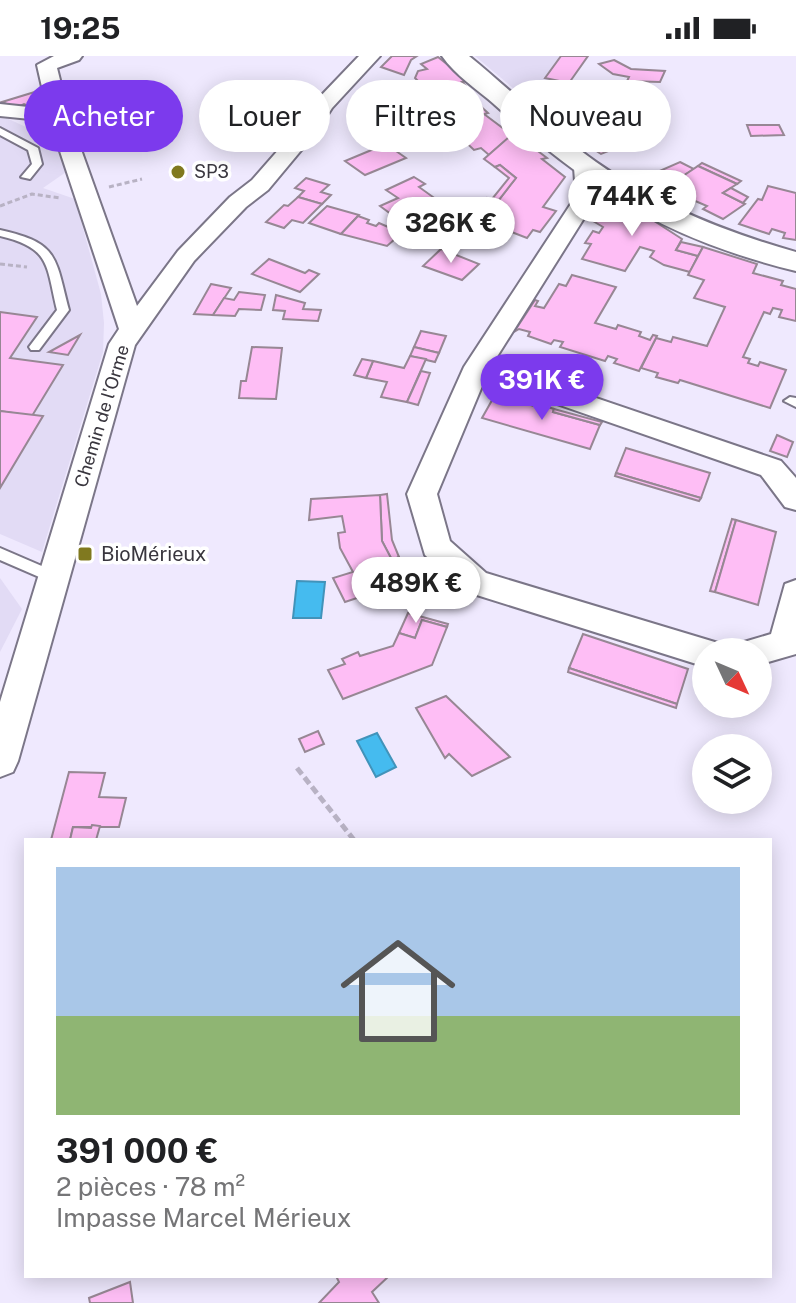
<!DOCTYPE html>
<html lang="fr">
<meta charset="utf-8">
<style>
body{margin:0;font-family:"Public Sans",sans-serif;background:#f6f6f6;color:#202124;height:100vh;display:flex;flex-direction:column;font-size:30px;white-space:nowrap}
*{box-sizing:border-box;margin:0}
p{font-size:26px;color:#757577}
.icon{flex:none;width:44px;height:44px;fill:none;stroke:currentColor;stroke-width:2;stroke-linecap:round;stroke-linejoin:round}
.map{position:relative;flex:1;overflow:hidden}
.drawer{position:absolute;left:24px;top:782px;width:748px;height:440px;display:flex;flex-direction:column;background:#fff;border-radius:0px;box-shadow:0 4px 20px #0003}
.drawer>*{flex:none}
.guide{position:absolute;left:24px;top:24px;width:748px;height:72px;display:flex;gap:16px}
.needle{width:52px;rotate:134deg}
.fabs{position:absolute;left:692px;top:582px;display:grid;gap:16px}
.fabs a{display:grid;place-items:center;width:80px;height:80px;border-radius:50%;background:#fff;box-shadow:0 4px 20px #0003;font-size:40px}
.price{position:absolute;translate:-50% -68px;padding:0 18px;border-radius:28px;background:#fff;color:#222;font-size:26px;line-height:52px;filter:drop-shadow(0 2px 4px #0008)}
.price::after{content:'';position:absolute;left:50%;top:48px;width:24px;height:18px;margin-left:-12px;background:inherit;clip-path:polygon(0 0,100% 0,50% 100%)}
.price.on{background:#7c3aed;color:#fff}
ul{padding:0;list-style:none}
li{display:grid;align-content:center;gap:16px;height:424px;padding:0 32px}
li span{display:grid;place-items:center;height:248px;border-radius:0px;color:#555}
li>.icon{margin-inline-start:auto}
span .icon{width:144px;height:144px;fill:#fffc;stroke-width:1}
li b{font-size:34px}
.tag{padding:0 28px;border-radius:36px;background:#fff;box-shadow:0 4px 20px #0003;font-size:28px;line-height:72px}
.tag.on{background:#7c3aed;color:#fff}
.status{display:flex;justify-content:space-between;align-items:center;height:56px;padding:0 40px;background:#fff;direction:ltr}
.status svg{height:22px;fill:currentColor}
.map>svg:first-child{display:block}
</style>
<div class="status"><b>19:25</b><svg viewBox="0 0 49 12"><path d="M0 12V9h3v3zM5 12V6h3v6zM10 12V3h3v9zM15 12V0h3v12zM26 1h20v11H26zM47 4h2v5h-2z"/></svg></div>
<div class="map">
<svg width="796" height="1247" viewBox="0 0 796 1247">
<rect width="100%" height="100%" fill="#efe9fe"/>
<g fill="#e2dbf5">
<path d="M475 0H588L549 57 540 55Z"/>
<path d="M0 59 41 78 57 90 66 116 43 132 75 143 101 238 104 267 103 296 42 496 0 478Z"/>
<path d="M0 522 22 553 0 596Z"/>
</g>
<g fill="#45bbef" stroke="#4193ba" stroke-width="2">
<path d="M297 525 325 526 321 562H293Z"/>
<path d="M377 677 396 711 376 721 357 685Z"/>
</g>
<g fill="#febef5" stroke="#978794" stroke-width="2">
<path d="M392 0H417L411 4 404 19 381 11Z"/>
<path d="M561 0H588L569 27 545 22Z"/>
<path d="M438 1 468 25 462 26 467 31 461 33 467 38 463 39 473 48 477 47 488 57 484 58 512 79 489 99 481 92 474 94 457 78 461 77 429 51 433 50 424 41 420 42 412 34 424 31 415 22 418 15 427 13 421 8Z"/>
<path d="M614 4 631 13 665 15 660 26 627 25 629 21 613 18 599 8Z"/>
<path d="M38 35 44 43 29 50 24 48 16 52 2 46Z"/>
<path d="M596 52 615 65 603 69 616 78 607 81 621 90 601 98 548 64 567 57 572 60Z"/>
<path d="M747 69H779L784 79 751 80Z"/>
<path d="M509 81 518 88 526 86 547 102 542 103 565 121 543 151 556 155 540 176 533 174 527 182 488 167 485 170 461 163 473 148 480 150 487 142 498 145 516 122 500 109 495 111 484 103Z"/>
<path d="M386 88 406 102 365 119 345 105Z"/>
<path d="M680 106 694 113 668 130 648 120Z"/>
<path d="M702 107 741 125 737 128 698 110Z"/>
<path d="M500 109 516 122 498 145 492 143 509 122 495 111Z"/>
<path d="M698 110 737 128 723 137 745 148 723 163 703 153 707 150 665 132Z"/>
<path d="M414 121 425 128 419 131 433 141 395 161 380 150 398 142 386 134Z"/>
<path d="M306 122 329 129 321 136 331 139 322 148 298 141 304 135 295 132Z"/>
<path d="M768 130 796 137V184L783 182 785 177 772 173 769 178 739 168 758 143 762 144Z"/>
<path d="M731 132 748 141 743 147 723 137Z"/>
<path d="M298 141 322 148 303 167 292 164 284 172 266 166 284 149 288 150Z"/>
<path d="M617 141 682 183 676 194 698 200 690 216 664 209 650 201 654 195 640 191 625 215 582 203 591 188 585 187 593 175 599 177 603 171 588 162 600 145 607 146Z"/>
<path d="M327 150 359 159 341 178 309 167Z"/>
<path d="M358 160 369 164 367 167 376 170 379 167 402 177 387 190 341 178Z"/>
<path d="M681 186 703 191 698 200 676 194Z"/>
<path d="M703 191 757 208 753 217 783 225 781 229 796 233V265L779 261 782 254 773 252 770 258 764 256 743 301 750 303 748 307 758 310 760 306 786 314 770 352 680 324 678 327 656 321 658 317 641 312 656 282 671 286 673 281 707 290 725 251 694 242 704 224 688 219Z"/>
<path d="M441 193 479 208 462 224 423 210Z"/>
<path d="M269 203 305 217 309 214 319 218 300 236 252 218Z"/>
<path d="M572 219 616 231 595 267 616 273 618 269 641 276 639 280 650 284 653 279 657 280 639 315 614 307 617 303 608 300 605 305 560 291 563 286 554 284 551 288 528 280 530 276 519 273 514 276 535 244 538 245 535 250 544 252 559 228 566 230Z"/>
<path d="M211 228 231 232 213 259 194 258Z"/>
<path d="M239 236 265 239 261 254 239 253 235 260 213 259 224 242 234 244Z"/>
<path d="M276 239 305 247 303 253 321 254 318 265 283 263 285 255 273 254Z"/>
<path d="M0 256 37 261 10 302 63 309 32 360 0 355Z"/>
<path d="M421 275 446 280 439 297 414 291Z"/>
<path d="M80 279 68 299 49 296Z"/>
<path d="M252 291 282 292 276 343 239 342 241 325H246Z"/>
<path d="M414 291 439 297 435 306 410 300Z"/>
<path d="M410 300 426 303 407 346 381 341 387 326 366 322 373 305 404 312Z"/>
<path d="M362 303 373 305 366 322 354 319Z"/>
<path d="M421 315 430 317 418 349 407 346Z"/>
<path d="M496 336 542 349 541 352 495 339Z"/>
<path d="M495 339 541 352 542 349 554 353 553 356 600 369 590 393 482 362Z"/>
<path d="M554 353 602 366 600 369 553 356Z"/>
<path d="M0 355 43 360 0 432Z"/>
<path d="M777 379 793 386 787 401 770 395Z"/>
<path d="M626 392 710 417 701 442 616 417Z"/>
<path d="M616 417 701 442 699 445 615 420Z"/>
<path d="M387 438 392 484 399 501 392 504 382 485 380 439Z"/>
<path d="M380 439 382 485 392 504 399 501 411 524 345 546 333 522 353 516 340 492 338 477 345 476 342 460 309 464 311 443Z"/>
<path d="M732 463 736 464 715 536 710 535Z"/>
<path d="M736 464 776 476 758 549 715 536Z"/>
<path d="M408 557 448 568 447 571 422 564 415 582 399 577Z"/>
<path d="M422 564 447 571 432 609 343 643 328 614 345 608 342 603 358 596 360 600 393 590 399 577 415 582Z"/>
<path d="M583 578 688 613 677 648 569 612Z"/>
<path d="M569 612 677 648 676 652 568 616Z"/>
<path d="M446 640 510 701 472 720 449 698 445 702 416 652Z"/>
<path d="M318 675 324 688 305 696 299 683Z"/>
<path d="M69 716 105 717 99 741 126 742 119 771H73L70 784H51Z"/>
<path d="M92 769 100 770 96 784H70L73 771 91 772Z"/>
<path d="M336 1220H389L372 1236 379 1247H319L339 1226Z"/>
<path d="M130 1226 133 1247H90L89 1242Z"/>
</g>
<g fill="none" stroke-linecap="round" stroke-linejoin="round">
<defs>
<g id="service">
<path d="M0 72 38 92 42 108 30 123 21 121 32 108 28 94 0 79Z"/>
<path d="M0 174C59 187 55 201 69 254L39 294H31L29 291 57 254C46 209 51 192 0 180Z"/>
<path d="M790 341 796 342V351L784 345Z"/>
<path d="M0 492 58 517 60 521 53 527 0 504Z"/>
</g>
<g id="minor">
<path d="M54 0H82L79 4 57 12 69 60 137 250 178 195 230 141 252 124 302 67 316 45 359 0H380L332 52 318 74 268 134 246 151 194 205 135 289 18 705 13 716 0 721V646L109 288 119 273 50 65 0 60V48L47 53 37 9Z"/>
<path d="M585 104 596 111 598 140 493 307 781 405 796 422V454L785 451 761 419 485 323 437 438 450 485 486 517 718 587 722 596H706V611L464 535 425 499 407 438 464 311 576 140 574 111Z"/>
<path d="M796 524V598L758 609V596H739L744 586 771 578 785 528Z"/>
</g>
<path id="secondary" d="M442 0H469C512 35 551 74 596 106 657 149 725 176 796 196V215C669 184 592 136 495 49 478 34 455 19 442 0Z"/>
</defs>
<use href="#service" stroke="#7b7688" stroke-width="4"/>
<use href="#minor" stroke="#7b7688" stroke-width="4"/>
<use href="#secondary" stroke="#7b7688" stroke-width="4"/>
<g stroke="#b8b2c4" stroke-width="3" stroke-dasharray="5 3" stroke-linecap="butt">
<path d="M80 39 96 36"/>
<path d="M109 131 142 123"/>
<path d="M0 150 32 138 60 142"/>
<path d="M0 208 27 211"/>
</g>
<path stroke="#b8b2c4" stroke-width="5" stroke-dasharray="8 4" stroke-linecap="butt" d="M297 712 354 784"/>
<use href="#service" fill="#fff" fill-rule="evenodd"/>
<use href="#minor" fill="#fff" fill-rule="evenodd"/>
<use href="#secondary" fill="#fff" fill-rule="evenodd"/>
</g>
<g fill="#80791f" stroke="#fff" stroke-width="3">
<circle cx="178" cy="116" r="8"/>
<rect x="77" y="490" width="16" height="16" rx="4"/>
</g>
<g text-anchor="middle" stroke-width="7" stroke-linejoin="round" paint-order="stroke">
<g font-size="18" fill="#39363e" stroke="#fff" text-anchor="start">
<text x="194" y="122">SP3</text>
</g>
<g font-size="18" fill="#39363e" stroke="#fff">
<text transform="translate(102 360) rotate(-73)" y="6">Chemin de l'Orme</text>
</g>
<g font-size="20" fill="#39363e" stroke="#fff" text-anchor="start">
<text x="101" y="505">BioMérieux</text>
</g>
</g>
</svg>
<div class="fabs">
<a><svg class="needle" viewBox="-14 -14 28 28"><path d="M0-13l5 13h-10z" fill="#e53935"/><path d="M0 13l5-13h-10z" fill="#757577"/></svg></a>
<a><svg class="icon" aria-label="layers" viewBox="0 0 24 24"><path d="M12 4l9 5-9 5-9-5zM3 14l9 5 9-5"/></svg></a>
</div>
<b class="price" style="left:632px;top:182px">744K €</b>
<b class="price" style="left:451px;top:209px">326K €</b>
<b class="price on" style="left:542px;top:366px">391K €</b>
<b class="price" style="left:416px;top:569px">489K €</b>
<div class="guide">
<a class="tag on">Acheter</a>
<a class="tag">Louer</a>
<a class="tag">Filtres</a>
<a class="tag">Nouveau</a>
</div>
<section class="drawer">
<ul>
<li><span style="background:linear-gradient(#a9c7e8 60%,#8fb573 0)"><svg class="icon" aria-label="home" viewBox="0 0 24 24"><path d="M3 11l9-7 9 7M6 9v11h12V9"/></svg></span><div><b>391 000 €</b><p>2 pièces · 78 m²</p><p>Impasse Marcel Mérieux</p></div></li>
</ul>
</section>
</div>
